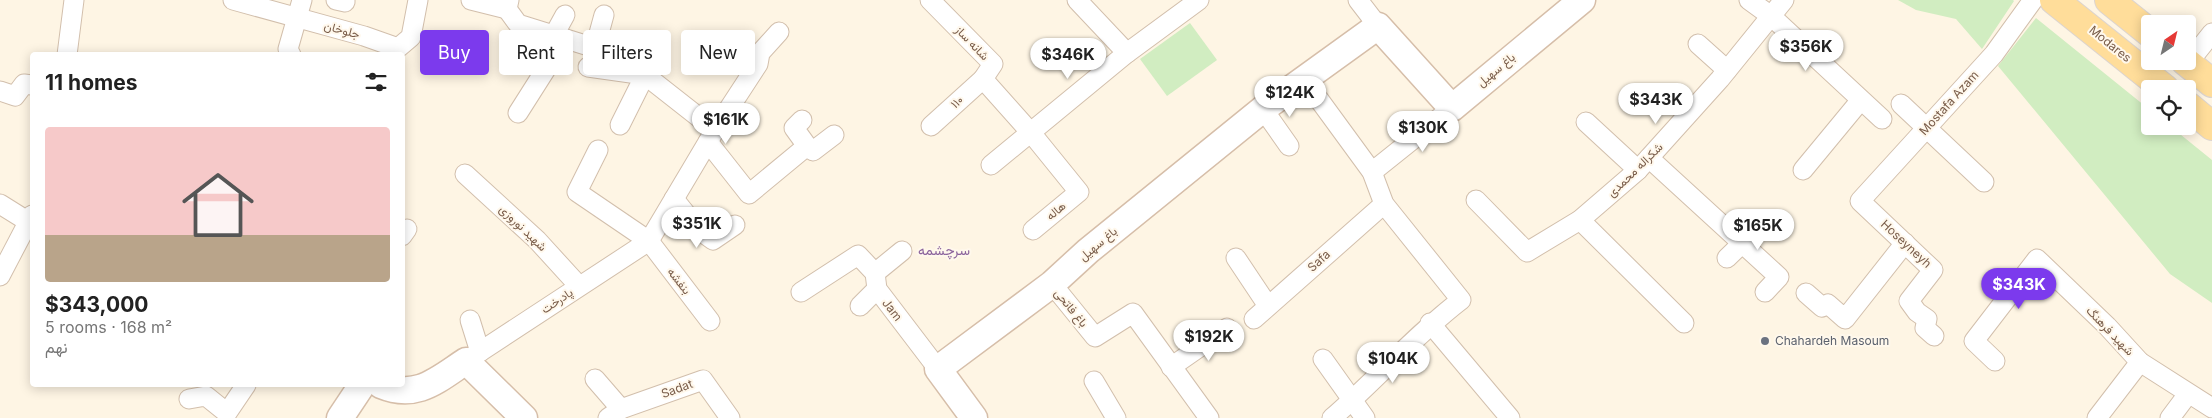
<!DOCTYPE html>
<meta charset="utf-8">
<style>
body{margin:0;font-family:Inter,Vazirmatn,sans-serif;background:#f2f2f2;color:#222;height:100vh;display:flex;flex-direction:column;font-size:19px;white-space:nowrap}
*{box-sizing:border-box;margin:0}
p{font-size:16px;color:#767676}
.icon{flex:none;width:28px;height:28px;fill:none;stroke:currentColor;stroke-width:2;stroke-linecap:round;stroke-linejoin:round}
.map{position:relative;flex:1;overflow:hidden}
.drawer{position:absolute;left:30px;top:52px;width:375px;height:335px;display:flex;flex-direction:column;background:#fff;border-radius:5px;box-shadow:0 2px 12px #0003}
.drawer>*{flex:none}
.hud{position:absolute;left:420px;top:30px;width:475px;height:45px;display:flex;gap:10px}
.needle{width:32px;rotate:35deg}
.controls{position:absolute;left:2141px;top:15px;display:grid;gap:10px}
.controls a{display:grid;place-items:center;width:55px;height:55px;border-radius:5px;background:#fff;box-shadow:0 2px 12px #0003;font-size:25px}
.price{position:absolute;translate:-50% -42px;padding:0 11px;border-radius:18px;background:#fff;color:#222;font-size:16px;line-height:32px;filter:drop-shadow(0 1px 2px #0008)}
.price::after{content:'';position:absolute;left:50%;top:30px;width:15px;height:11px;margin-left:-8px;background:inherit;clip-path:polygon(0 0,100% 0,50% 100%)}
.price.current{background:#7c3aed;color:#fff}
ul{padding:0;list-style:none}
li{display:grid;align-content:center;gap:10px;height:265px;padding:0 15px}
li+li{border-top:1px solid #e0e0e0}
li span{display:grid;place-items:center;height:155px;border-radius:5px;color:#555}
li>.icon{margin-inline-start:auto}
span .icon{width:90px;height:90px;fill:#fffc;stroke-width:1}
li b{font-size:21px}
h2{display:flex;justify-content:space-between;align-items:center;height:60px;padding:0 15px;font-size:21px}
.pill{padding:0 18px;border-radius:5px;background:#fff;box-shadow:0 2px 12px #0003;font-size:18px;line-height:45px}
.pill.current{background:#7c3aed;color:#fff}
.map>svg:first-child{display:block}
</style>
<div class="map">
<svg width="2212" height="418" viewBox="0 0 2212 418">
<rect width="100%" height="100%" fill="#fef5e4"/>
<g fill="#d1edc1">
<path d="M1898 0H2013L2014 1 1982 49 1956 19 1916 10Z"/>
<path d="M2036 18 2150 110V126H2170L2212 160V303L2170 274 1998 66Z"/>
<path d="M1190 23 1217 60 1167 96 1140 59Z"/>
</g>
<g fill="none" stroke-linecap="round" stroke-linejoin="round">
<defs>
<g id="street">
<path d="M233 0 364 36 398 48 411 37 418 0"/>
<path d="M336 0 345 2V0"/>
<path d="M471 0 507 9 509 0"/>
<path d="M930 0 993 64 983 79 1032 134 1079 192 1033 230"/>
<path d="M1077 0 1127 53"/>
<path d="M1358 0 1378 26"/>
<path d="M1749 0 1771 16 1882 119"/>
<path d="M507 9 518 24 595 48 604 15"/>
<path d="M554 35 565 15"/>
<path d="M1698 44 1727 70"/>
<path d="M67 55 74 0"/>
<path d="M291 55 288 49 302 0"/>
<path d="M2188 63 2212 33"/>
<path d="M588 67 645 75 715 130"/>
<path d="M1304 79 1372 172 1384 204 1461 300C1414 336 1376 380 1332 418"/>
<path d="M0 91 15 96 24 84 32 85"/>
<path d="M1901 104 1984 182"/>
<path d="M1263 109 1289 146"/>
<path d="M518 113 565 39"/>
<path d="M802 120 794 128 807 146"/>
<path d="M1586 122 1638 170"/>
<path d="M620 125 645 75"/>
<path d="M931 126 983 79"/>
<path d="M708 142 749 194 807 146 813 151 834 135"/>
<path d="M598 150 577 192 649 241 710 321"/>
<path d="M1649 158 1779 277 1765 292"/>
<path d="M991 165 1127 53 1199 0"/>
<path d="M1803 170 1860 101"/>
<path d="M1372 172 1452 108"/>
<path d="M465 174 537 240 579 286"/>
<path d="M674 199 699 230 713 240 735 225"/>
<path d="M1476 200 1527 252 1580 220 1638 170 1720 79 1784 0"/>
<path d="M0 204 32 224"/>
<path d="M1580 220 1684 323"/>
<path d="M402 236 407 229"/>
<path d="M1236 258 1268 306"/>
<path d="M1727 258 1766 220"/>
<path d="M875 273 902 251"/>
<path d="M0 276 32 215"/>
<path d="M1052 284 1095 337 1133 313 1209 418"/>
<path d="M801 292 858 255 875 273 877 289 938 369"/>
<path d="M1806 293 1822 307 1828 304 1845 319 1905 243"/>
<path d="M860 306 877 289"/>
<path d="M1254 319 1384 204"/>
<path d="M470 320 480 352"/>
<path d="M1430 323 1510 418"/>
<path d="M1934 336 1925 328 1927 319 1917 312 1909 301 1933 270 1860 201 1994 54 2033 0"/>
<path d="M1323 359 1365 418"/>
<path d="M466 361 649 241 715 130 758 64 760 53 779 32"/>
<path d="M1995 361 1974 341 2037 259 2107 326 2140 362 2212 408"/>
<path d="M1171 367 1227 328"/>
<path d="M595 379 621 409"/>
<path d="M1094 381 1116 418"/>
<path d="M189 399 206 396 227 413 246 385"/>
<path d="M608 418 621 409 703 380 730 418"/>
<path d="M2097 418 2140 362"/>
<path d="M2170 418 2188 394"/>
</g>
<g id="secondary">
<path d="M381 385C417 400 437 380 466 361L524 418"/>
<path d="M340 418 362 385"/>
<path d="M974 418 938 369 1052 284 1088 251 1263 109 1378 26 1452 108 1582 0"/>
</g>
<g id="primary">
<path d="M2054 0 2165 89"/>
<path d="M2109 0 2150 33"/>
<path d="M2185 61 2212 83"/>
<path d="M2188 106 2212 126"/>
</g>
</defs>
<use href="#street" stroke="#d2bfac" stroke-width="21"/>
<use href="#secondary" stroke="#d6bea9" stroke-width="29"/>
<use href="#primary" stroke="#dcd4cf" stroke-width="30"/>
<use href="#street" stroke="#fff" stroke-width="19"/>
<use href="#secondary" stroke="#fff" stroke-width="26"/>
<use href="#primary" stroke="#ffdd9a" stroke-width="28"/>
</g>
<circle fill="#6b7280" stroke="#fff8ec" stroke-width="2" cx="1765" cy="341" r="5"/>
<g text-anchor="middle" stroke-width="4" stroke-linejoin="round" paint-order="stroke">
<g font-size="12" fill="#785b48" stroke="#fff8ec">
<text transform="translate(342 30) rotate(15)" y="4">جلوخان</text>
<text transform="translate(972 43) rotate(46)" y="4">شانه ساز</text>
<text transform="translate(2110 44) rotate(39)" y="4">Modares</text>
<text transform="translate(1496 70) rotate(-40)" y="4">باغ سهیل</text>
<text transform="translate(957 102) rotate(-42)" y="4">۱۱۰</text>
<text transform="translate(1949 103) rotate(-48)" y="4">Mostafa Azam</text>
<text transform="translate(1635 170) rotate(-44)" y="4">شکراله محمدی</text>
<text transform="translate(1056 211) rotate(-40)" y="4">هاله</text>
<text transform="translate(523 228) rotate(44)" y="4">شهید نوروزی</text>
<text transform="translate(1098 244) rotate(-40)" y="4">باغ سهیل</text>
<text transform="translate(1906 244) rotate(43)" y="4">Hoseyneyh</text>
<text transform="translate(1319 261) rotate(-42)" y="4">Safa</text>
<text transform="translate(679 281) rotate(52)" y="4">بنفشه</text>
<text transform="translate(557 301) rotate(-34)" y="4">پادرخت</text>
<text transform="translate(1071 308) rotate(51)" y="4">باغ فاتحی</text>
<text transform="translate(892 310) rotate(52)" y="4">Jam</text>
<text transform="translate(2110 331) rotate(46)" y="4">شهید فرهنگ</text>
<text transform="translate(677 389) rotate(-20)" y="4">Sadat</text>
</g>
<g font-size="12" fill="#5b616d" stroke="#fff8ec" text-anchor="start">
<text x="1775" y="345">Chahardeh Masoum</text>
</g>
<g font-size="14" fill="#8b639c" stroke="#fff8ec">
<text x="944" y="255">سرچشمه</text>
</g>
</g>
</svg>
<div class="controls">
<a><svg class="needle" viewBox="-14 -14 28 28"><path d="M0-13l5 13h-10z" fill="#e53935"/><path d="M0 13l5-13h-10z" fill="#767676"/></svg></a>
<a><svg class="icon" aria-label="locate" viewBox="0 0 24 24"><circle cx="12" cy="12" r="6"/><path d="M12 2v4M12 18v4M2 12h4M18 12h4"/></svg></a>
</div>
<b class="price" style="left:1806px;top:72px">$356K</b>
<b class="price" style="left:1068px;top:80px">$346K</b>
<b class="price" style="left:1290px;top:118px">$124K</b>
<b class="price" style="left:1656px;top:125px">$343K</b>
<b class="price" style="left:726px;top:145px">$161K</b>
<b class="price" style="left:1423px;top:153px">$130K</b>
<b class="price" style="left:697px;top:249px">$351K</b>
<b class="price" style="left:1758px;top:251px">$165K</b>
<b class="price current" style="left:2019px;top:310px">$343K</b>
<b class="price" style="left:1209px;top:362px">$192K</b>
<b class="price" style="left:1393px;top:384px">$104K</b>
<div class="hud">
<a class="pill current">Buy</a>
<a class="pill">Rent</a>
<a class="pill">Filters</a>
<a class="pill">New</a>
</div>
<section class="drawer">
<h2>11 homes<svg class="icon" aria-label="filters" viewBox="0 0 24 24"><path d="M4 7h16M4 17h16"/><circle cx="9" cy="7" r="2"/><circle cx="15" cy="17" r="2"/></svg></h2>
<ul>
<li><span style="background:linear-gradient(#f6c9c9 70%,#b9a48a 0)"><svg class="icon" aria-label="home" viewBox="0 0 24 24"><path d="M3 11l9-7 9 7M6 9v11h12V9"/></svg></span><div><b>$343,000</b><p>5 rooms · 168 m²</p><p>نهم</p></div></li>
</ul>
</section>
</div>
